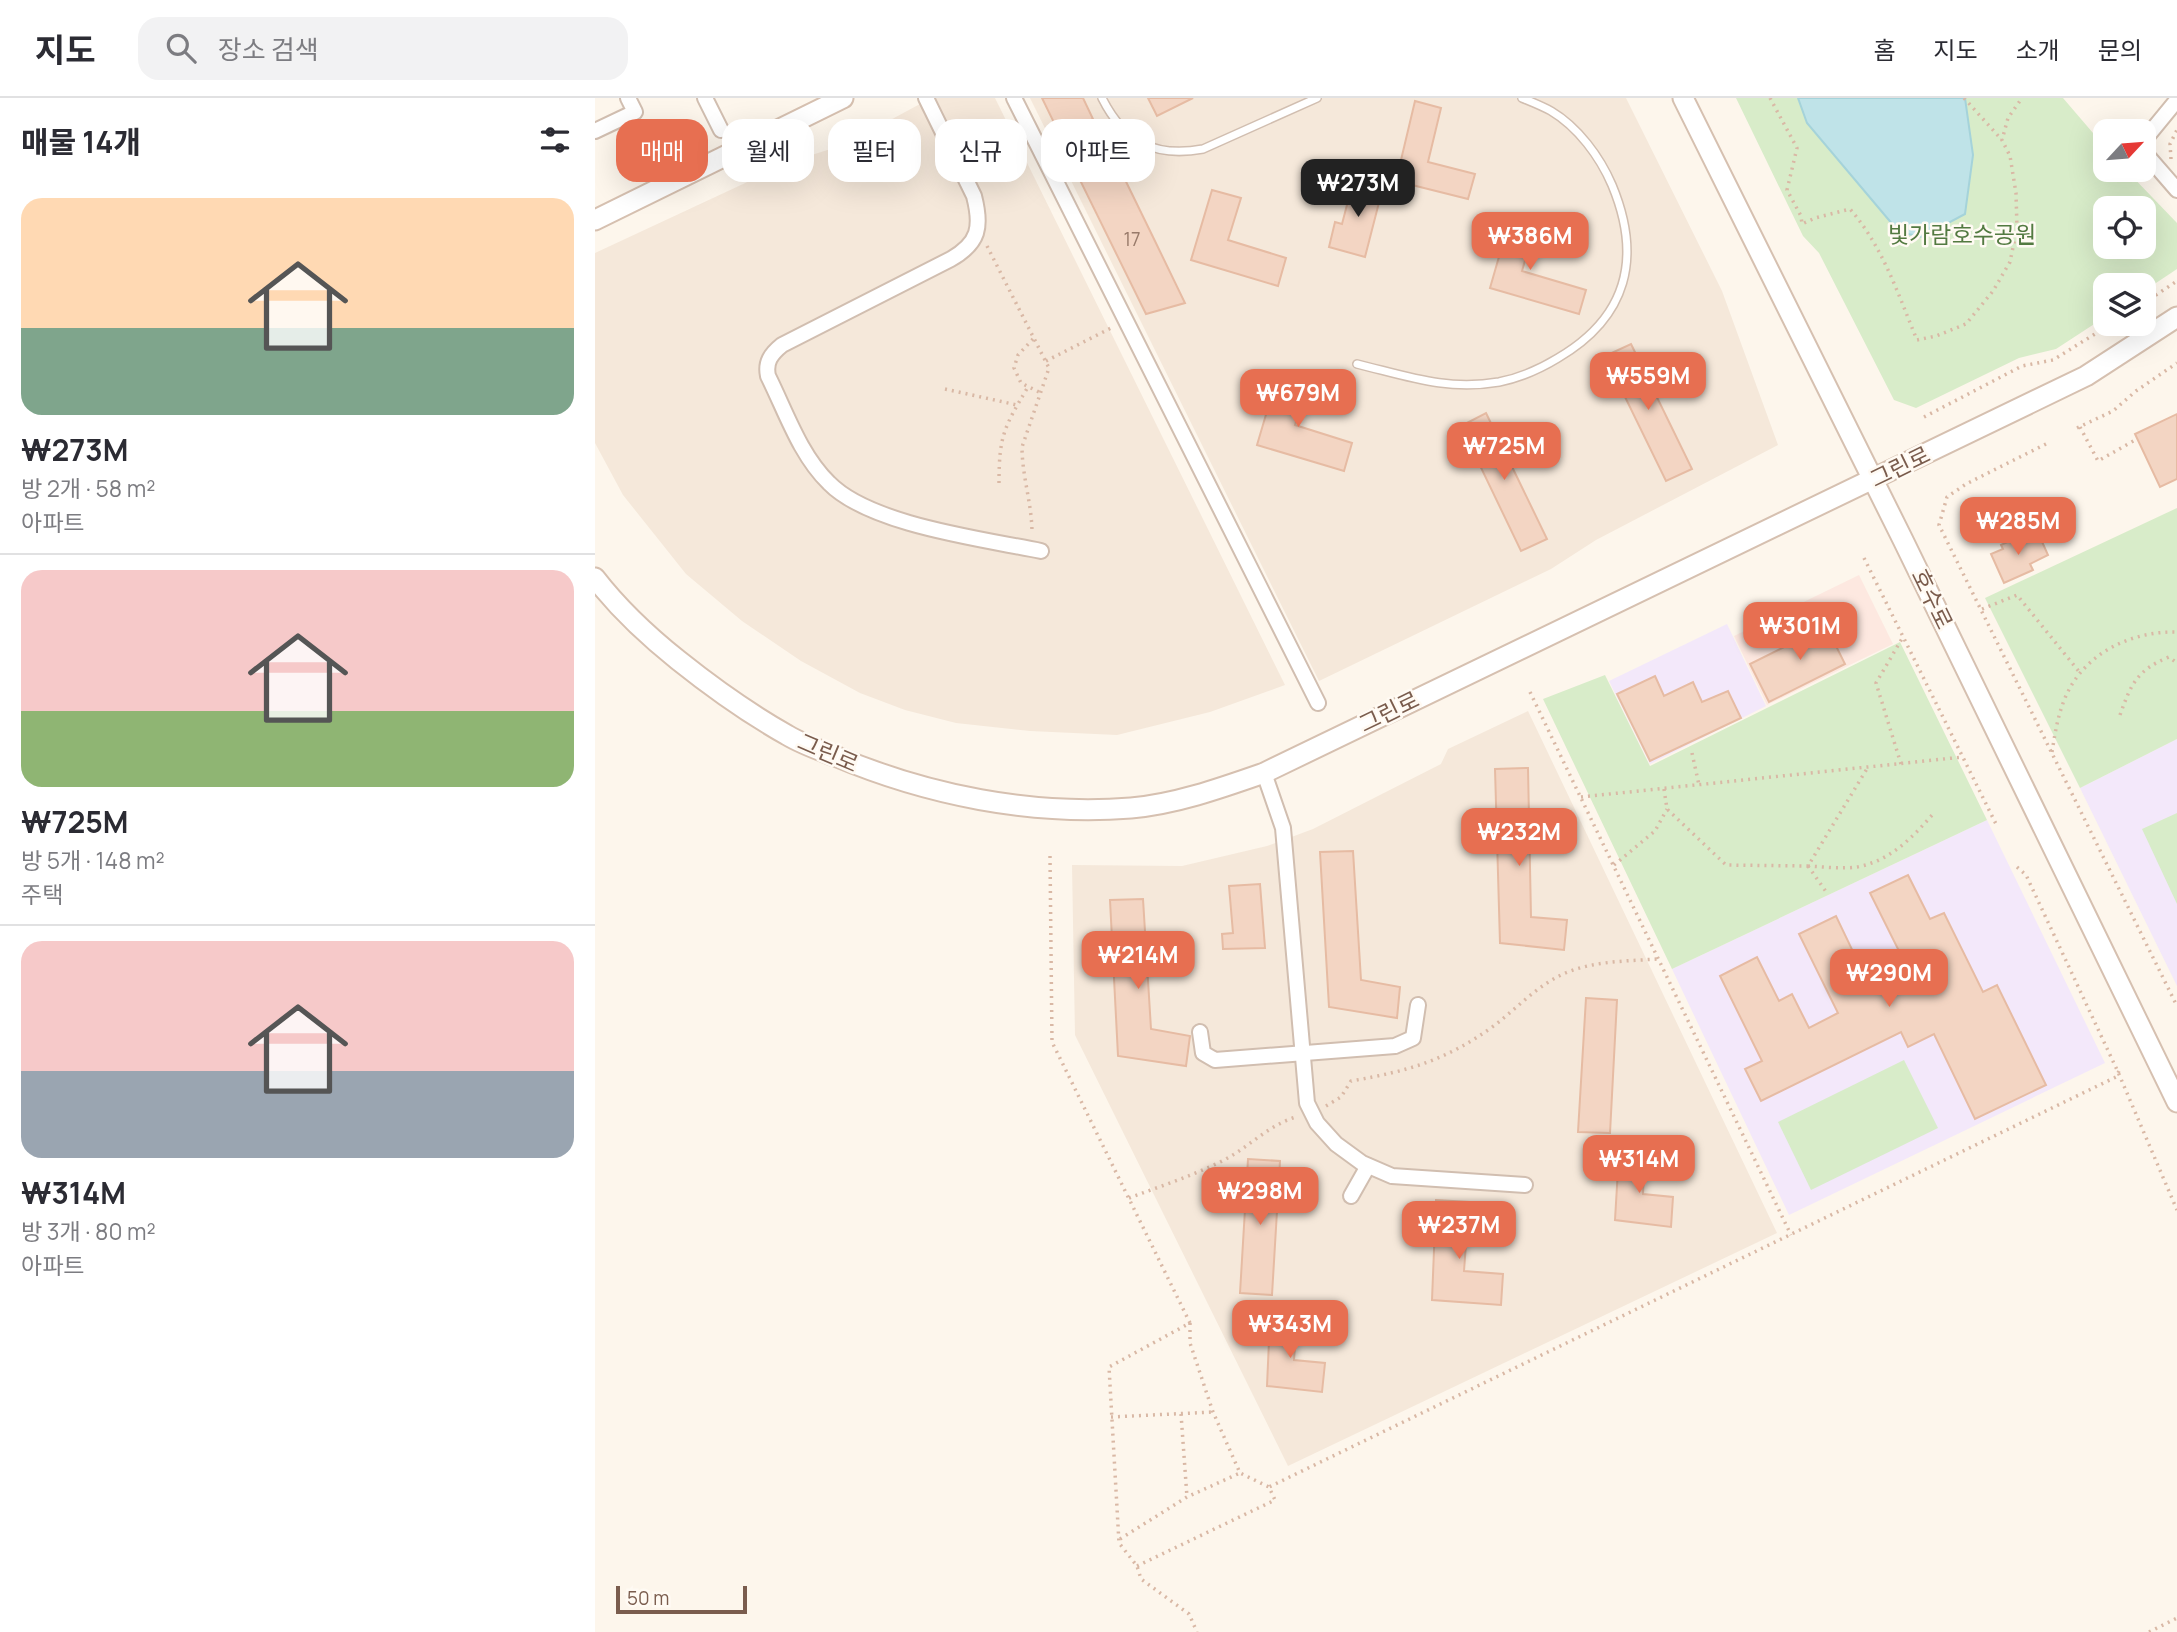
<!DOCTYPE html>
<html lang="ko">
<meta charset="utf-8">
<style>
body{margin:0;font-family:Manrope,"Noto Sans KR",sans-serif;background:#f2f2f3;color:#2b2b33;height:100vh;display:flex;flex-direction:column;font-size:26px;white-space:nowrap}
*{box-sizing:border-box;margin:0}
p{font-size:23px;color:#7c7c81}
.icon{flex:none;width:38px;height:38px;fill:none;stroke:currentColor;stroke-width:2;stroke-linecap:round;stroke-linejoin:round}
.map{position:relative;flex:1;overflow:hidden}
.details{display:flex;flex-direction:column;background:#fff;width:595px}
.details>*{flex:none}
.banner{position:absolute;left:21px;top:21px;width:665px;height:63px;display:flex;gap:14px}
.needle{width:46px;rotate:64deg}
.tools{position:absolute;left:1498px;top:21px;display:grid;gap:14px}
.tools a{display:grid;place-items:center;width:63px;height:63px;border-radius:14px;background:#fff;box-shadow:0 7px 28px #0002;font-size:35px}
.scale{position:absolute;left:21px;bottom:18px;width:131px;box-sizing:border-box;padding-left:7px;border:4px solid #7a5c4d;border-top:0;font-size:19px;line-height:24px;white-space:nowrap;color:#7a5c4d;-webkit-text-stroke:5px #fffaf3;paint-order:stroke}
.price{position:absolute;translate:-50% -60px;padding:0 16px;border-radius:14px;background:#e76f51;color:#fff;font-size:23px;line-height:46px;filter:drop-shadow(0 2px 4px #0008)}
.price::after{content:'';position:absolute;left:50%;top:42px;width:21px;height:16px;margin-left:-10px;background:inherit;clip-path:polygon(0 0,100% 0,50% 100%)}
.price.active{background:#222;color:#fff}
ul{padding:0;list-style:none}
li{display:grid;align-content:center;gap:14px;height:371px;padding:0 21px}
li+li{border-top:2px solid #e1e1e2}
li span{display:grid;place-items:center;height:217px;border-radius:21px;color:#555}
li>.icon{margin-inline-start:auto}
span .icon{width:126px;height:126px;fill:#fffc;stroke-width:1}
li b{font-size:30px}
h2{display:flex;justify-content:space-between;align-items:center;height:84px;padding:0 21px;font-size:30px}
.tag{padding:0 24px;border-radius:21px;background:#fff;box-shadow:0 7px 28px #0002;font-size:24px;line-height:63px}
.tag.active{background:#e76f51;color:#fff}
header{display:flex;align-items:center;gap:42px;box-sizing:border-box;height:98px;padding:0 35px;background:#fff;border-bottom:2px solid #e1e1e2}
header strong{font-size:33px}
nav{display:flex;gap:38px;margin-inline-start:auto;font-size:24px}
.search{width:490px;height:63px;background:#f2f2f3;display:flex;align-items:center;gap:18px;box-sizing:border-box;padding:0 24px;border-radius:21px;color:#7c7c81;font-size:26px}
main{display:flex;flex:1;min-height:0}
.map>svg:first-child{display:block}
</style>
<header>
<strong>지도</strong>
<div class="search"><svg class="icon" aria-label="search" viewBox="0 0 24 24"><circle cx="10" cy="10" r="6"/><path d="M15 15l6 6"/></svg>장소 검색</div>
<nav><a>홈</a><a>지도</a><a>소개</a><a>문의</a></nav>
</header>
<main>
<section class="details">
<h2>매물 14개<svg class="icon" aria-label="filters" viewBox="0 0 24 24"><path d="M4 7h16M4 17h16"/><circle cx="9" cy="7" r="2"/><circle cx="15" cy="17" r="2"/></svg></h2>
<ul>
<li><span style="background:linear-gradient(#ffd9b3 60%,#7fa58c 0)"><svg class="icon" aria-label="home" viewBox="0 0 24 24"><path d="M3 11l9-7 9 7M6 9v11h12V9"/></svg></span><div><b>₩273M</b><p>방 2개 · 58 m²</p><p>아파트</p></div></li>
<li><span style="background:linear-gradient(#f6c9c9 65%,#8fb573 0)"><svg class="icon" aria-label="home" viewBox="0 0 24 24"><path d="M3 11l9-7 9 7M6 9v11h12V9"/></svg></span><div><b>₩725M</b><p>방 5개 · 148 m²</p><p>주택</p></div></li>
<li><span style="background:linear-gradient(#f6c9c9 60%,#9aa5b1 0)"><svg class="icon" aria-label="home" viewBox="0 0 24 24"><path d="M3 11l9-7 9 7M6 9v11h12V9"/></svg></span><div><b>₩314M</b><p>방 3개 · 80 m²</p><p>아파트</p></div></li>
</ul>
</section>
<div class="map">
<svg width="1582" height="1534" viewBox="0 0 1582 1534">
<rect width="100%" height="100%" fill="#fdf6ec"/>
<g fill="#f5e8da">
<path d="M336 0H400L690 587 615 614 522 637 435 633 361 625 310 612 265 595 206 563 147 523 91 476 28 397 0 345V155L195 64 251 46Z"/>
<path d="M435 0H1031L1127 193 1183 347 1001 442 956 471 724 583Z"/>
<path d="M933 613 1182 1135 693 1368 480 937 477 767 587 768 672 748 718 731 846 666 853 651Z"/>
</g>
<path fill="#fde8e0" d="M1264 477 1298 546 1172 607 1139 538Z"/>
<g fill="#f3e8fa">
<path d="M1132 526 1171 608 1055 666 1014 583Z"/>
<path d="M1582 641V888L1485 690Z"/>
<path d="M1392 722 1510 965 1194 1117 1077 871Z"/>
</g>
<g fill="#d8ecc9" fill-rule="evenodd">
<path d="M1141 0H1468L1510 49V72H1531L1582 125V171L1549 193V187H1510V219L1461 251 1424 260 1321 310 1299 302 1224 155 1208 138ZM1510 110H1549V149H1510Z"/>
<path d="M1582 410V641L1485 690 1390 500Z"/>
<path d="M1305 544 1392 722 1077 871 948 601 1010 577 1055 668Z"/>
<path d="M1582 715V806L1547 731Z"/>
<path d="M1309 962 1343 1030 1216 1092 1183 1024Z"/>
</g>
<path fill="#bfe3e8" stroke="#a5d3da" stroke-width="2" d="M1203 0H1370L1378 57 1370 116 1327 139 1304 134 1212 25Z"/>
<g fill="#f3d5c3" stroke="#e6bba3" stroke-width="2">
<path d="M447 0H488L498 21 465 37Z"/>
<path d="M553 0H598L562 18Z"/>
<path d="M820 3 846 10 833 64 880 76 873 101 801 83Z"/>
<path d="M519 59 558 139 590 205 551 216 482 76Z"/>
<path d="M759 80 788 89 770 159 734 149 740 124 747 126Z"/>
<path d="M617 92 646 100 633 142 691 160 683 188 596 162Z"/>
<path d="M916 117 941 124 927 173 991 192 984 216 895 190Z"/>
<path d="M1036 246 1097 371 1071 383 1010 258Z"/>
<path d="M683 276 712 285 700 327 757 345 749 373 662 347Z"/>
<path d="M891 315 952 441 926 453 866 328Z"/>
<path d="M1582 316V381L1565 389 1540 336Z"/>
<path d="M1444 437 1453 457 1435 466 1438 472 1409 485 1396 456 1408 451 1406 447 1425 438 1428 444Z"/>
<path d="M1244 522 1253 540 1240 546 1250 566 1174 604 1155 566Z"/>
<path d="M1060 578 1069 598 1098 584 1107 604 1133 593 1146 620 1055 663 1022 596Z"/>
<path d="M933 670 936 819 972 822 969 852 905 845 900 671Z"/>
<path d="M758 753 766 882 805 889 802 920 734 909 725 754Z"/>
<path d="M1313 777 1335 821 1349 815 1388 894 1402 887 1451 987 1380 1021 1339 936 1313 949 1306 934 1166 1003 1150 971 1167 963 1125 878 1162 859 1184 903 1197 896 1214 930 1243 915 1204 836 1241 818 1262 862 1272 857 1288 891 1316 877 1275 795Z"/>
<path d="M665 786 670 850 628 851 627 836 638 835 634 788Z"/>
<path d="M548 801 556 931 595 938 591 968 523 958 515 802Z"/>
<path d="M991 900 1022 902 1015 1035 983 1034Z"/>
<path d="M1024 1054 1050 1055 1048 1096 1078 1099 1076 1129 1020 1122Z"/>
<path d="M653 1061 685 1063 677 1197 645 1195Z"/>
<path d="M841 1102 874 1104 869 1173 908 1176 906 1207 837 1202Z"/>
<path d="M675 1220 702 1221 699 1262 730 1265 727 1294 672 1288Z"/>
</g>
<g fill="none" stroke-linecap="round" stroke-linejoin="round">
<defs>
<g id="lane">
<path d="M507 0C529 44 560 60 608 51L722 0"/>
<path d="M762 266C812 278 851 293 904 284 924 280 945 271 963 260 1033 219 1047 159 1017 87 1005 59 983 29 956 13 947 8 937 4 927 0"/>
</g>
<g id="street">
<path d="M110 0 126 32"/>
<path d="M331 0 379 98C387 129 384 145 356 161L187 247C176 256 170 264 173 278 191 314 205 357 234 385 275 427 388 441 446 453"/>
<path d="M419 0 723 605"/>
<path d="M0 33 40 14 33 0"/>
<path d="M1549 53 1550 41 1582 2"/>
<path d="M1549 54 1582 92"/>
<path d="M669 675 688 730 712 1005 722 1025 741 1046 767 1065 797 1078 930 1087"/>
<path d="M605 934 608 955 620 962 800 948 818 940 823 907"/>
<path d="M756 1098 773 1068"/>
</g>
<g id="secondary">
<path d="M1088 0 1308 442 1582 1004"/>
<path d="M0 122 248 0"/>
<path d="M0 480C24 511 53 538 83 562 118 590 153 615 192 637 207 646 224 652 240 658 332 697 436 718 536 710 581 706 626 690 669 675L1491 278 1582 219"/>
</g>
</defs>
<use href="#lane" stroke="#d1beb0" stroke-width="10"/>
<use href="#street" stroke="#d1beb0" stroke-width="18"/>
<use href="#secondary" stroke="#d6c0b0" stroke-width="23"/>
<g stroke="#d9b8a5" stroke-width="3.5" stroke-dasharray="2 5" stroke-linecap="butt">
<path d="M1175 0 1202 50 1192 92 1206 118 1207 126 1220 120 1255 111C1288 149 1303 196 1322 242L1341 238 1371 226 1398 193 1415 164 1422 130 1421 95 1415 58 1407 42 1413 20 1427 0"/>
<path d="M1369 0 1407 42"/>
<path d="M1576 61 1575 46 1582 32"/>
<path d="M392 148 454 270 427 349C427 378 437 406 437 435"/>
<path d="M1549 205 1582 183"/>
<path d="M438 241 423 257 419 270 426 285 446 295"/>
<path d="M451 263 518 229"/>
<path d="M350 291 422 307"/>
<path d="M1329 319 1427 268 1458 262 1516 226"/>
<path d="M1485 329 1503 363 1542 341"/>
<path d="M1482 330 1518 313 1541 293 1582 265"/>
<path d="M1451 346 1371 386 1352 399 1344 427 1582 908"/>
<path d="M404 385C404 338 409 329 433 289"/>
<path d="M1269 460 1401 726"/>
<path d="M1387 511 1422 497 1486 576"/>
<path d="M935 594 1196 1137"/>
<path d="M1525 617C1536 586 1542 572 1574 559L1582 565"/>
<path d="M1457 654C1460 635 1463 617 1470 600 1489 555 1536 533 1582 534"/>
<path d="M1097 655 1104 687"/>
<path d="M1306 666 1281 585 1308 539"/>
<path d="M1069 691 1072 711 1131 767 1213 768 1273 669"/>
<path d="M986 699 1368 659"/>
<path d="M455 758 457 944 595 1225 514 1269 524 1445 542 1468 546 1481 594 1516 602 1534"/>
<path d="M1019 767 1060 733 1072 711"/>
<path d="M1213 768C1229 769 1247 771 1262 769 1295 763 1317 740 1338 716"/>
<path d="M1213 768 1232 795"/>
<path d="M1422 769 1431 777 1523 974 1582 1112"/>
<path d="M731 1008 746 999 756 983C814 973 852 962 900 927 922 910 942 888 968 876 997 863 1032 863 1063 861"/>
<path d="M534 1100C566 1088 600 1077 631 1061 655 1048 674 1027 701 1019"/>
<path d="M595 1225V1245L618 1314 645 1375 674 1389"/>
<path d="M586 1316 592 1399"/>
<path d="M516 1319 618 1314"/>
<path d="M525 1441 592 1399 645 1375"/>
<path d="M542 1468 680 1402 674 1389 1521 979 1524 973"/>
<path d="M1554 1534 1582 1520"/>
</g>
<use href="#lane" stroke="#fff" stroke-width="7"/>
<use href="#street" stroke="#fff" stroke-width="14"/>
<use href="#secondary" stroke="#fff" stroke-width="19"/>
</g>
<g text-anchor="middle" stroke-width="5" stroke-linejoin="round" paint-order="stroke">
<g font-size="19" fill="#987a6a">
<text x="537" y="148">17</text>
</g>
<g font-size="23" fill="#537a41" stroke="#fffaf3">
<text x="1367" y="145">빛가람호수공원</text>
</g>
<g font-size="23" fill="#7a5c4d" stroke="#fffaf3">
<text transform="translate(1305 369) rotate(-26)" y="8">그린로</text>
<text transform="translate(1337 501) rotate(64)" y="8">호수로</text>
<text transform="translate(794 614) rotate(-26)" y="8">그린로</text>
<text transform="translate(233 655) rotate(23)" y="8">그린로</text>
</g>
</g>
</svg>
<div class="tools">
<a><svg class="needle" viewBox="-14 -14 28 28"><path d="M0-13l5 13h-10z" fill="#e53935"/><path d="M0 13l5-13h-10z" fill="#7c7c81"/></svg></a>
<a><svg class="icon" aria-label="locate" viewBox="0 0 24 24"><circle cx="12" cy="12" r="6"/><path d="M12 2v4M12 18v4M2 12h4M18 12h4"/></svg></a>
<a><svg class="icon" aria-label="layers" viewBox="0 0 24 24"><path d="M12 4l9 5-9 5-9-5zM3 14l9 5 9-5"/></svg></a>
</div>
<div class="scale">50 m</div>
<b class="price active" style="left:763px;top:121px">₩273M</b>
<b class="price" style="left:935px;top:174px">₩386M</b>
<b class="price" style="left:1053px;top:314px">₩559M</b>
<b class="price" style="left:703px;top:331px">₩679M</b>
<b class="price" style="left:909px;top:384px">₩725M</b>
<b class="price" style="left:1423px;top:459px">₩285M</b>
<b class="price" style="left:1205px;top:564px">₩301M</b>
<b class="price" style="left:924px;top:770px">₩232M</b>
<b class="price" style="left:543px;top:893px">₩214M</b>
<b class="price" style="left:1294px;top:911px">₩290M</b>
<b class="price" style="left:1044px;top:1097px">₩314M</b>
<b class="price" style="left:665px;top:1129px">₩298M</b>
<b class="price" style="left:864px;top:1163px">₩237M</b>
<b class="price" style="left:695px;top:1262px">₩343M</b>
<div class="banner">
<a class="tag active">매매</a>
<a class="tag">월세</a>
<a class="tag">필터</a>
<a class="tag">신규</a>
<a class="tag">아파트</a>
</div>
</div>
</main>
